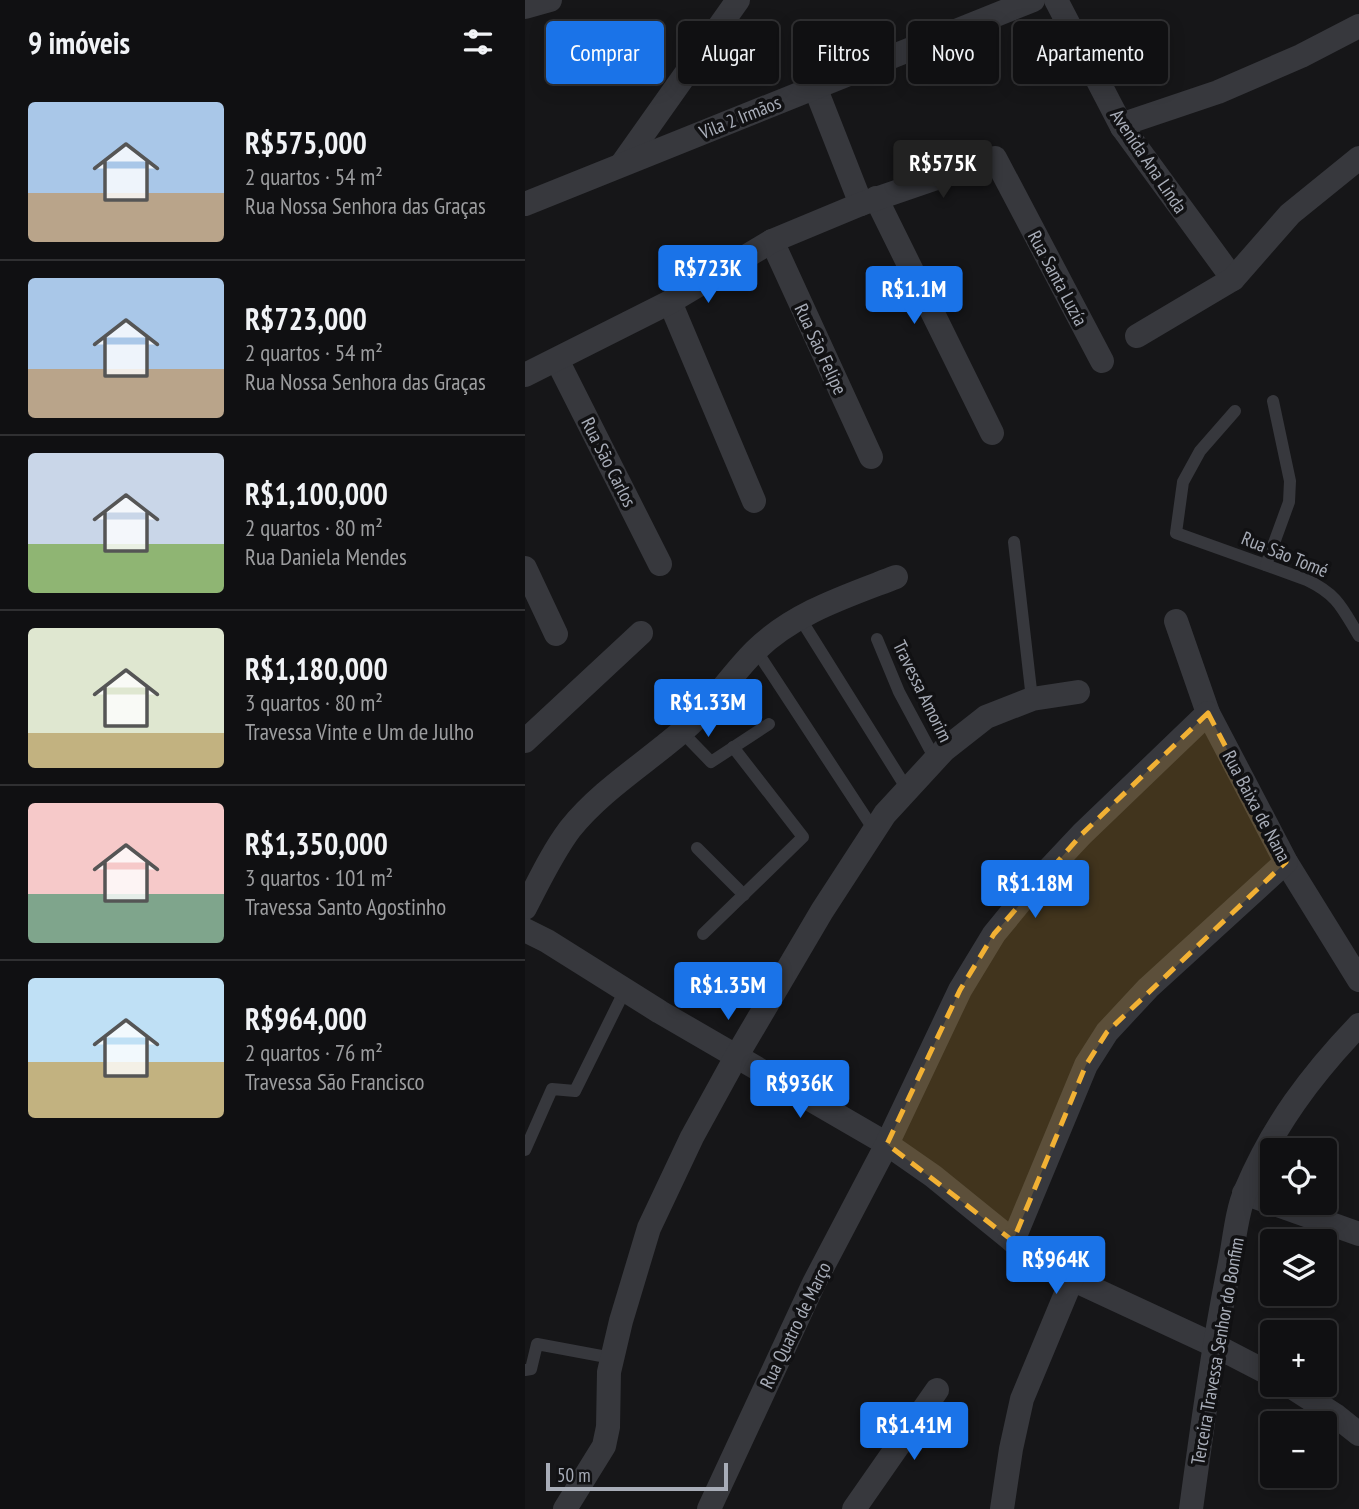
<!DOCTYPE html>
<html lang="pt">
<meta charset="utf-8">
<style>
body{margin:0;font-family:"PT Sans Narrow",sans-serif;background:#1e1e20;color:#f1f3f6;height:100vh;display:flex;flex-direction:column;font-size:26px;white-space:nowrap}
*{box-sizing:border-box;margin:0}
p{font-size:23px;color:#9c9d9f}
.icon{flex:none;width:38px;height:38px;fill:none;stroke:currentColor;stroke-width:2;stroke-linecap:round;stroke-linejoin:round}
.map{position:relative;flex:1;overflow:hidden}
.panel{display:flex;flex-direction:column;background:#101012;width:525px}
.panel>*{flex:none}
.banner{position:absolute;left:21px;top:21px;width:665px;height:63px;display:flex;gap:14px}
.tools{position:absolute;left:735px;top:1138px;display:grid;gap:14px}
.tools a{display:grid;place-items:center;width:77px;height:77px;border-radius:7px;background:#101012;box-shadow:0 4px 18px #0003,0 0 0 2px #303032;font-size:35px}
.scale{position:absolute;left:21px;bottom:18px;width:182px;box-sizing:border-box;padding-left:7px;border:4px solid #a8adb8;border-top:0;font-size:19px;line-height:24px;white-space:nowrap;color:#a8adb8;-webkit-text-stroke:5px #111113;paint-order:stroke}
.price{position:absolute;translate:-50% -60px;padding:0 16px;border-radius:7px;background:#1a73e8;color:#fff;font-size:23px;line-height:46px;filter:drop-shadow(0 2px 4px #0008)}
.price::after{content:'';position:absolute;left:50%;top:42px;width:21px;height:16px;margin-left:-10px;background:inherit;clip-path:polygon(0 0,100% 0,50% 100%)}
.price.active{background:#222;color:#fff}
ul{padding:0;list-style:none}
li{display:flex;align-items:center;gap:21px;height:175px;padding:0 28px}
li+li{border-top:2px solid #303032}
li span{display:grid;place-items:center;flex:none;width:196px;height:140px;border-radius:7px;color:#555}
li>.icon{margin-inline-start:auto}
span .icon{width:84px;height:84px;fill:#fffc;stroke-width:1}
li b{font-size:30px}
h2{display:flex;justify-content:space-between;align-items:center;height:84px;padding:0 28px;font-size:30px}
.tag{padding:0 24px;border-radius:7px;background:#101012;box-shadow:0 4px 18px #0003,0 0 0 2px #303032;font-size:24px;line-height:63px}
.tag.active{background:#1a73e8;color:#fff}
main{display:flex;flex:1;min-height:0}
.map>svg:first-child{display:block}
</style>
<main>
<section class="panel">
<h2>9 imóveis<svg class="icon" aria-label="filters" viewBox="0 0 24 24"><path d="M4 7h16M4 17h16"/><circle cx="9" cy="7" r="2"/><circle cx="15" cy="17" r="2"/></svg></h2>
<ul>
<li><span style="background:linear-gradient(#a9c7e8 65%,#b9a48a 0)"><svg class="icon" aria-label="home" viewBox="0 0 24 24"><path d="M3 11l9-7 9 7M6 9v11h12V9"/></svg></span><div><b>R$575,000</b><p>2 quartos · 54 m²</p><p>Rua Nossa Senhora das Graças</p></div></li>
<li><span style="background:linear-gradient(#a9c7e8 65%,#b9a48a 0)"><svg class="icon" aria-label="home" viewBox="0 0 24 24"><path d="M3 11l9-7 9 7M6 9v11h12V9"/></svg></span><div><b>R$723,000</b><p>2 quartos · 54 m²</p><p>Rua Nossa Senhora das Graças</p></div></li>
<li><span style="background:linear-gradient(#c9d6e8 65%,#8fb573 0)"><svg class="icon" aria-label="home" viewBox="0 0 24 24"><path d="M3 11l9-7 9 7M6 9v11h12V9"/></svg></span><div><b>R$1,100,000</b><p>2 quartos · 80 m²</p><p>Rua Daniela Mendes</p></div></li>
<li><span style="background:linear-gradient(#dfe7d0 75%,#c2b280 0)"><svg class="icon" aria-label="home" viewBox="0 0 24 24"><path d="M3 11l9-7 9 7M6 9v11h12V9"/></svg></span><div><b>R$1,180,000</b><p>3 quartos · 80 m²</p><p>Travessa Vinte e Um de Julho</p></div></li>
<li><span style="background:linear-gradient(#f6c9c9 65%,#7fa58c 0)"><svg class="icon" aria-label="home" viewBox="0 0 24 24"><path d="M3 11l9-7 9 7M6 9v11h12V9"/></svg></span><div><b>R$1,350,000</b><p>3 quartos · 101 m²</p><p>Travessa Santo Agostinho</p></div></li>
<li><span style="background:linear-gradient(#bfe0f5 60%,#c2b280 0)"><svg class="icon" aria-label="home" viewBox="0 0 24 24"><path d="M3 11l9-7 9 7M6 9v11h12V9"/></svg></span><div><b>R$964,000</b><p>2 quartos · 76 m²</p><p>Travessa São Francisco</p></div></li>
</ul>
</section>
<div class="map">
<svg width="834" height="1509" viewBox="0 0 834 1509">
<rect width="100%" height="100%" fill="#161618"/>
<g fill="none" stroke-linecap="round" stroke-linejoin="round">
<g stroke="#37383d" stroke-width="12">
<path d="M710 411 675 451 658 482 651 533 782 580C813 595 817 608 834 636"/>
<path d="M489 542 507 699"/>
<path d="M741 565 764 502 765 481 748 401"/>
<path d="M275 618 382 789"/>
<path d="M352 639 374 692 410 759"/>
<path d="M231 650 349 830"/>
<path d="M157 732 186 762 244 724"/>
<path d="M172 848 219 895"/>
<path d="M178 934 278 837 208 747"/>
<path d="M0 1150 27 1089 50 1091 100 990"/>
<path d="M0 1370 6 1369 12 1344 87 1358"/>
</g>
<g stroke="#37383d" stroke-width="24">
<path d="M531 0 597 127 708 279"/>
<path d="M0 7 25 0"/>
<path d="M290 87 336 204"/>
<path d="M597 127 607 121 693 92 776 56 834 26"/>
<path d="M97 164 213 0"/>
<path d="M351 198 467 433"/>
<path d="M0 204 508 0"/>
<path d="M247 241 346 457"/>
<path d="M145 302 229 501"/>
<path d="M612 336 708 279 765 214 834 158"/>
<path d="M32 360 135 564"/>
<path d="M0 375 145 302 247 241 336 204 470 158 577 361"/>
<path d="M0 568 31 634"/>
<path d="M651 621 683 713 761 862 834 980"/>
<path d="M0 741 116 633"/>
<path d="M0 908C14 881 27 853 45 829 77 789 124 761 162 727 187 705 206 675 230 651 268 613 322 596 371 577"/>
<path d="M0 930 22 941 135 1012 362 1144 408 1176 488 1241 547 1279 689 1345 747 1375"/>
<path d="M719 1193 834 1234"/>
<path d="M488 1241 561 1065 582 1032 623 988 761 862"/>
<path d="M762 1384 810 1415 834 1434"/>
<path d="M40 1509 79 1446 83 1427 84 1372 96 1321 124 1228 167 1137 211 1057 297 911 360 814 419 750 461 717 507 699 553 692"/>
<path d="M184 1509 289 1283 362 1144 435 990 469 934 510 884 557 834 683 713"/>
<path d="M329 1509 412 1390"/>
<path d="M477 1509 486 1449 497 1399 547 1279"/>
<path d="M666 1509C677 1428 688 1348 704 1268 709 1245 711 1212 721 1190 748 1126 786 1075 834 1025"/>
</g>
</g>
<path fill="#f2b134" fill-opacity="0.2" stroke="#f2b134" stroke-width="5" stroke-dasharray="14 9" stroke-linejoin="round" d="M683 713 761 862 582 1032 561 1065 488 1241 362 1144 435 990 469 934 557 834Z"/>
<g text-anchor="middle" stroke-width="7" stroke-linejoin="round" paint-order="stroke">
<g font-size="19" fill="#a8adb8" stroke="#111113">
<text transform="translate(215 117) rotate(-22)" y="7">Vila 2 Irmãos</text>
<text transform="translate(624 161) rotate(56)" y="7">Avenida Ana Linda</text>
<text transform="translate(533 278) rotate(62)" y="7">Rua Santa Luzía</text>
<text transform="translate(296 349) rotate(65)" y="7">Rua São Felipe</text>
<text transform="translate(84 462) rotate(63)" y="7">Rua São Carlos</text>
<text transform="translate(760 554) rotate(22)" y="7">Rua São Tomé</text>
<text transform="translate(398 691) rotate(64)" y="7">Travessa Amorim</text>
<text transform="translate(732 806) rotate(62)" y="7">Rua Baixa de Nana</text>
<text transform="translate(270 1325) rotate(-64)" y="7">Rua Quatro de Março</text>
<text transform="translate(692 1351) rotate(-80)" y="7">Terceira Travessa Senhor do Bonfim</text>
</g>
</g>
</svg>
<div class="tools">
<a><svg class="icon" aria-label="locate" viewBox="0 0 24 24"><circle cx="12" cy="12" r="6"/><path d="M12 2v4M12 18v4M2 12h4M18 12h4"/></svg></a>
<a><svg class="icon" aria-label="layers" viewBox="0 0 24 24"><path d="M12 4l9 5-9 5-9-5zM3 14l9 5 9-5"/></svg></a>
<a>+</a>
<a>−</a>
</div>
<div class="scale">50 m</div>
<b class="price active" style="left:418px;top:200px">R$575K</b>
<b class="price" style="left:183px;top:305px">R$723K</b>
<b class="price" style="left:389px;top:326px">R$1.1M</b>
<b class="price" style="left:183px;top:739px">R$1.33M</b>
<b class="price" style="left:510px;top:920px">R$1.18M</b>
<b class="price" style="left:203px;top:1022px">R$1.35M</b>
<b class="price" style="left:275px;top:1120px">R$936K</b>
<b class="price" style="left:531px;top:1296px">R$964K</b>
<b class="price" style="left:389px;top:1462px">R$1.41M</b>
<div class="banner">
<a class="tag active">Comprar</a>
<a class="tag">Alugar</a>
<a class="tag">Filtros</a>
<a class="tag">Novo</a>
<a class="tag">Apartamento</a>
</div>
</div>
</main>
